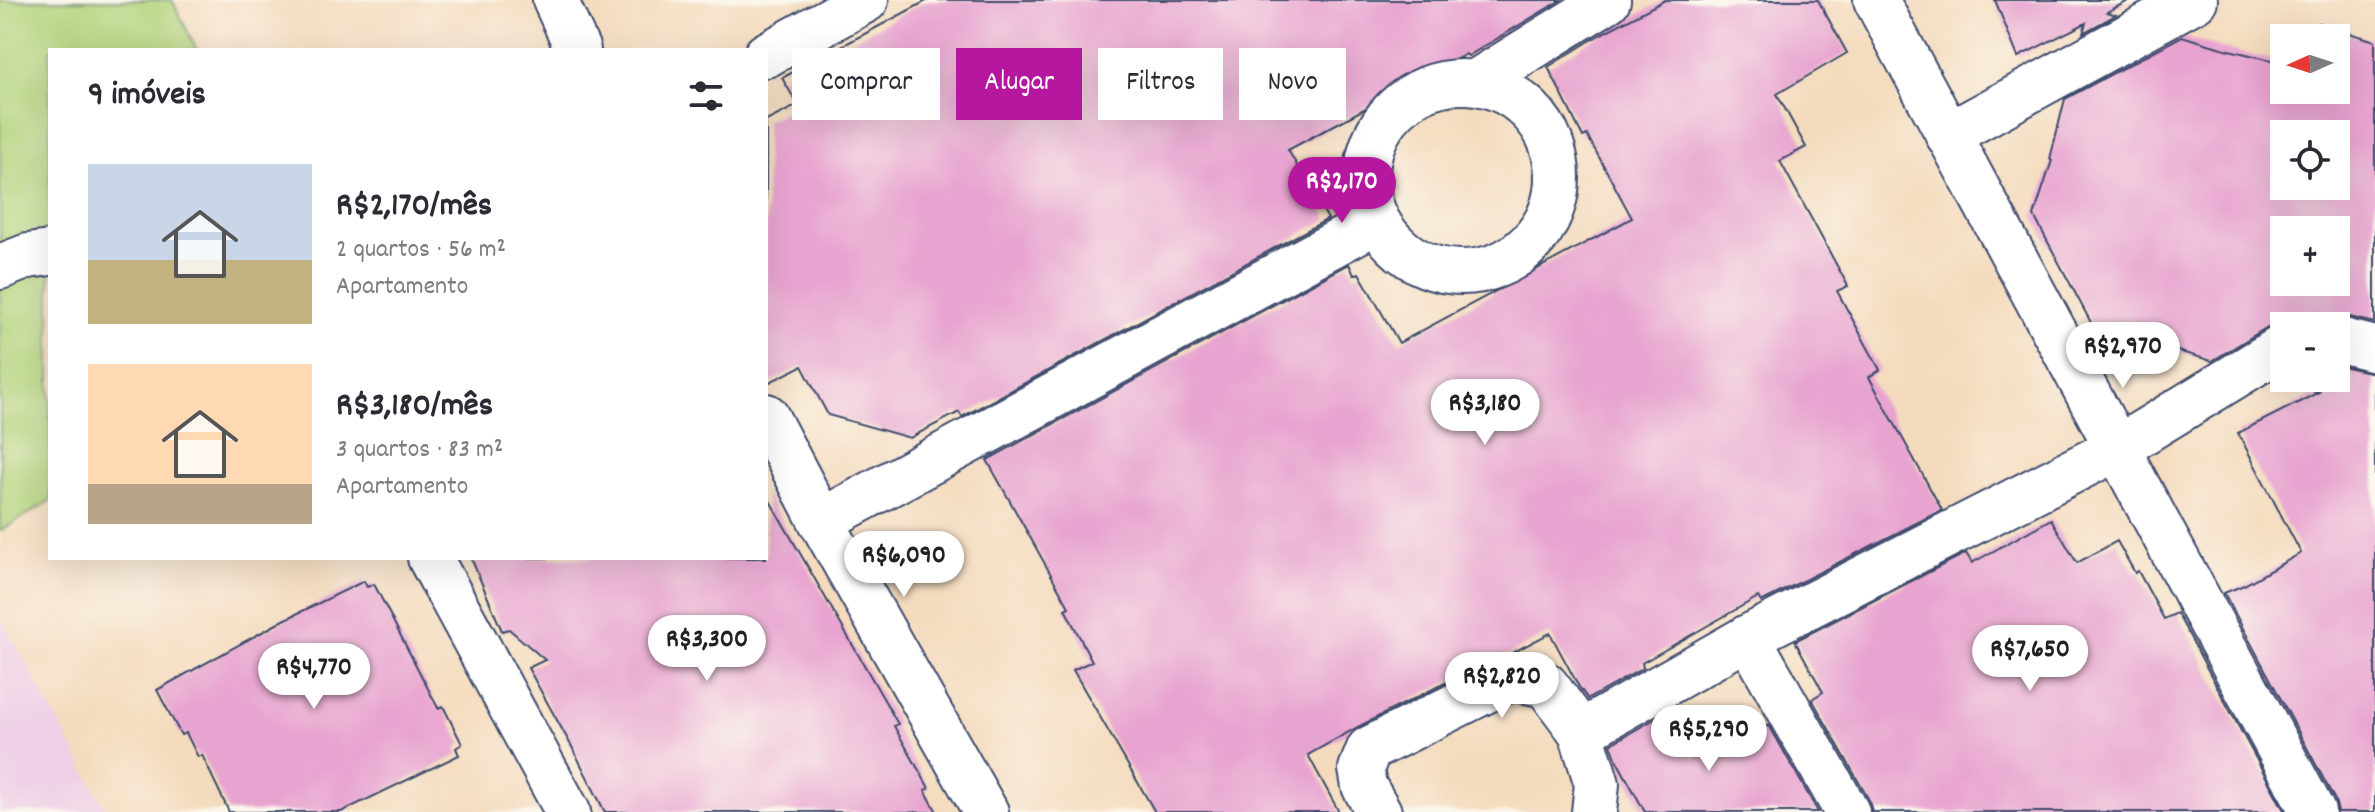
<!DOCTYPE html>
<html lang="pt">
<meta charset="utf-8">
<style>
body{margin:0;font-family:Dekko,sans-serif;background:#f2f2f3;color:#2b2b33;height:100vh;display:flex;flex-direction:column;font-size:30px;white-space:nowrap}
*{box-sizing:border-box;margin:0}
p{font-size:26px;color:#7c7c81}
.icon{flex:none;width:44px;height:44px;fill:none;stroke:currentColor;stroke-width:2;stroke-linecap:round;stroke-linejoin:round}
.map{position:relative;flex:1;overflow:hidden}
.side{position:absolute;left:48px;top:48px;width:720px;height:512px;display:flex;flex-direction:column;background:#fff;border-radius:0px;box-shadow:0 8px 32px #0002}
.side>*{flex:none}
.top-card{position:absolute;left:792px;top:48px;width:760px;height:72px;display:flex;gap:16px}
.needle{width:52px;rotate:267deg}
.tools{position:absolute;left:2270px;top:24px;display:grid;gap:16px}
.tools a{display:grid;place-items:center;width:80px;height:80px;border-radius:0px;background:#fff;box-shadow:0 8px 32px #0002;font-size:40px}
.price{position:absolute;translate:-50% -68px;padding:0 18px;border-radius:28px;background:#fff;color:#222;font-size:26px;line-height:52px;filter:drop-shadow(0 2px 4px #0008)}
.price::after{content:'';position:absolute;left:50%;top:48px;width:24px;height:18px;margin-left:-12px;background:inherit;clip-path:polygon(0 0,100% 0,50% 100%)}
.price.active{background:#b5179e;color:#fff}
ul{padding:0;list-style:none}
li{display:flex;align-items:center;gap:24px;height:200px;padding:0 40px}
li span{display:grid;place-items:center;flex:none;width:224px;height:160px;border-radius:0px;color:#555}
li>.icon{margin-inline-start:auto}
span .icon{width:96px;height:96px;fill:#fffc;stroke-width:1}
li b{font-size:34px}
h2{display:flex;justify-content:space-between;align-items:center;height:96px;padding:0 40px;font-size:34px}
.pill{padding:0 28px;border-radius:0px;background:#fff;box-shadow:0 8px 32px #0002;font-size:28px;line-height:72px}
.pill.active{background:#b5179e;color:#fff}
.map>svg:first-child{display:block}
</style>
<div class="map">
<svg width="2375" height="812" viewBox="0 0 2375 812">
<rect width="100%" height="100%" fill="#fbf7ec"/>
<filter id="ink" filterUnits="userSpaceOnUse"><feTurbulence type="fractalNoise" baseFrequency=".0125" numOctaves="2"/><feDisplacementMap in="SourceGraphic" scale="16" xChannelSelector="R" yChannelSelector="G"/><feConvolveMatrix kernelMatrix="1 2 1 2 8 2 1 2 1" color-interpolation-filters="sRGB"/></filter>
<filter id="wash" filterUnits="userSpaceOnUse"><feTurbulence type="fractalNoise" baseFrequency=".006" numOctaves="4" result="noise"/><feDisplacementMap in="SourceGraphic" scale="32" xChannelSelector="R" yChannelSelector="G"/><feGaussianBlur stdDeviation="1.8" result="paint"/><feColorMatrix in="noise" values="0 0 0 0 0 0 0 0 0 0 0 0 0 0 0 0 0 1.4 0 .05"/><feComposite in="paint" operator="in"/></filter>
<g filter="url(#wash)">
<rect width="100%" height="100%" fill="#f4dbbe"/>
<path fill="#efd0e7" d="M0 616 108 812H0Z"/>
<path fill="#b3d37b" stroke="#67816c" stroke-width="2" d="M0 0H172L197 50H50V501L0 531Z"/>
<g id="blocks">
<g fill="#e8a4d0" fill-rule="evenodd">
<path d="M928 0H1561L1468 56 1466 54 1288 150 1328 219 962 417 959 412 910 438 828 415 802 366 766 384V121L798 105 782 78Z"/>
<path d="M1665 0H1818L1847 53 1777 94 1806 147 1780 161 1848 286 1837 291 1880 370 1869 377 1942 510 1771 597 1761 602 1758 597 1642 663 1643 668 1588 699 1579 687 1550 633 1510 654 1500 656 1427 692 1358 727 1308 755 1339 812H1155L1073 670 1092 661 1065 609 1069 607 987 460 1349 264 1354 275 1359 273 1399 343 1632 218 1587 135 1583 137 1548 67 1601 34Z"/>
<path d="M1995 0H2130L2107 12 2116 15 2083 33 2086 23 2018 57Z"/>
<path d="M2318 23 2375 41V323L2341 315H2329L2319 321 2315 326H2298L2283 321 2271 325 2212 361 2153 344 2147 365 2091 346 2096 332 2034 216 2052 160 2050 159 2065 99 2182 36 2225 49 2284 63V90H2336V38H2314ZM2284 134H2336V186H2284ZM2284 230H2336V282H2284Z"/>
<path d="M2336 365 2375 373V812H2338L2335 800 2224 593 2244 585 2301 553 2238 433 2319 392 2277 380 2284 375V378H2336Z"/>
<path d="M766 494 898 724 894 726 929 788 925 790 937 812H605L572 747 528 668 545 660 509 629 502 631 471 558H766Z"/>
<path d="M2051 519 2077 563 2117 541 2135 573 2138 571 2164 619 2177 613 2285 812H1872L1869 800 1812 699 1823 692 1795 641 1966 553 1972 563Z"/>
<path d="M364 581 367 587 374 584 438 708 443 706 462 744 456 748 459 755 341 812H229L202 755 198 757 186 733 181 735 157 690 284 620Z"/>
<path d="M1667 712 1693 758 1730 737 1735 746 1769 725 1818 812H1645L1617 761 1611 744Z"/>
</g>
</g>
</g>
<g filter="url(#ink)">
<use href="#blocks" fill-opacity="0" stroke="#3c496c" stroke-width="2"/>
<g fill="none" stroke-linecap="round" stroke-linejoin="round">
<defs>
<g id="street">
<path d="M555 0 578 50"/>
<path d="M1876 0 2313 812"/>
<path d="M766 55 866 0"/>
<circle cx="1462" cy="177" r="95"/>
<path d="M1476 82 1608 0"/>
<path d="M1948 135 2195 0"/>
<path d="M0 267 28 256 50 253"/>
<path d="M2336 339 2375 349"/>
<path d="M766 416 821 521 986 812"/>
<path d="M821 521 1377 221"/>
<path d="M430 558 568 812"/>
<path d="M1748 637 1847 812"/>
<path d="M1581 732 1748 637 2116 449 2284 346"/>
<path d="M1379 812 1364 786 1361 769 1369 749 1511 678 1546 685 1581 732 1597 784 1594 812"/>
</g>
</defs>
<use href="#street" stroke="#3c496c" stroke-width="48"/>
<use href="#street" stroke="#fff" stroke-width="44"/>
</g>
</g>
</svg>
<div class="tools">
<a><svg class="needle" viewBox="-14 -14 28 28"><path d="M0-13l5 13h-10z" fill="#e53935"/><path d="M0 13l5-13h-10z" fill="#7c7c81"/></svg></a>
<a><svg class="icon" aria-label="locate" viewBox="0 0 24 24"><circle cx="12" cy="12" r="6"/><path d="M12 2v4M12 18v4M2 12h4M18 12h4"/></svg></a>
<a>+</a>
<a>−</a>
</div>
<b class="price active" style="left:1342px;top:225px">R$2,170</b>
<b class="price" style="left:2123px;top:390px">R$2,970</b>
<b class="price" style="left:1485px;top:447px">R$3,180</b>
<b class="price" style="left:904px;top:599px">R$6,090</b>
<b class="price" style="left:707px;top:683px">R$3,300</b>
<b class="price" style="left:2030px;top:693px">R$7,650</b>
<b class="price" style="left:314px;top:711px">R$4,770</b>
<b class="price" style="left:1502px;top:720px">R$2,820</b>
<b class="price" style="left:1709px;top:773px">R$5,290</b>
<div class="top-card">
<a class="pill">Comprar</a>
<a class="pill active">Alugar</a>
<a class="pill">Filtros</a>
<a class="pill">Novo</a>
</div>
<section class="side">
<h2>9 imóveis<svg class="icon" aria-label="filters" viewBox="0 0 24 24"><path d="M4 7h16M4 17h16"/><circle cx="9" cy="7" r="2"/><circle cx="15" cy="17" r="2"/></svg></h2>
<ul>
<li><span style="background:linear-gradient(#c9d6e8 60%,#c2b280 0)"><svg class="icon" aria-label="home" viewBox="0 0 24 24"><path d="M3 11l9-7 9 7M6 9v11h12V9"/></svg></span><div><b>R$2,170/mês</b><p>2 quartos · 56 m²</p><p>Apartamento</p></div></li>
<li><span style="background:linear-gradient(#ffd9b3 75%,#b9a48a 0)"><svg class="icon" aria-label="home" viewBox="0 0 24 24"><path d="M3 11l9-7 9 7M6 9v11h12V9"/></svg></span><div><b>R$3,180/mês</b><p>3 quartos · 83 m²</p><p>Apartamento</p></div></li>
</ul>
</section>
</div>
